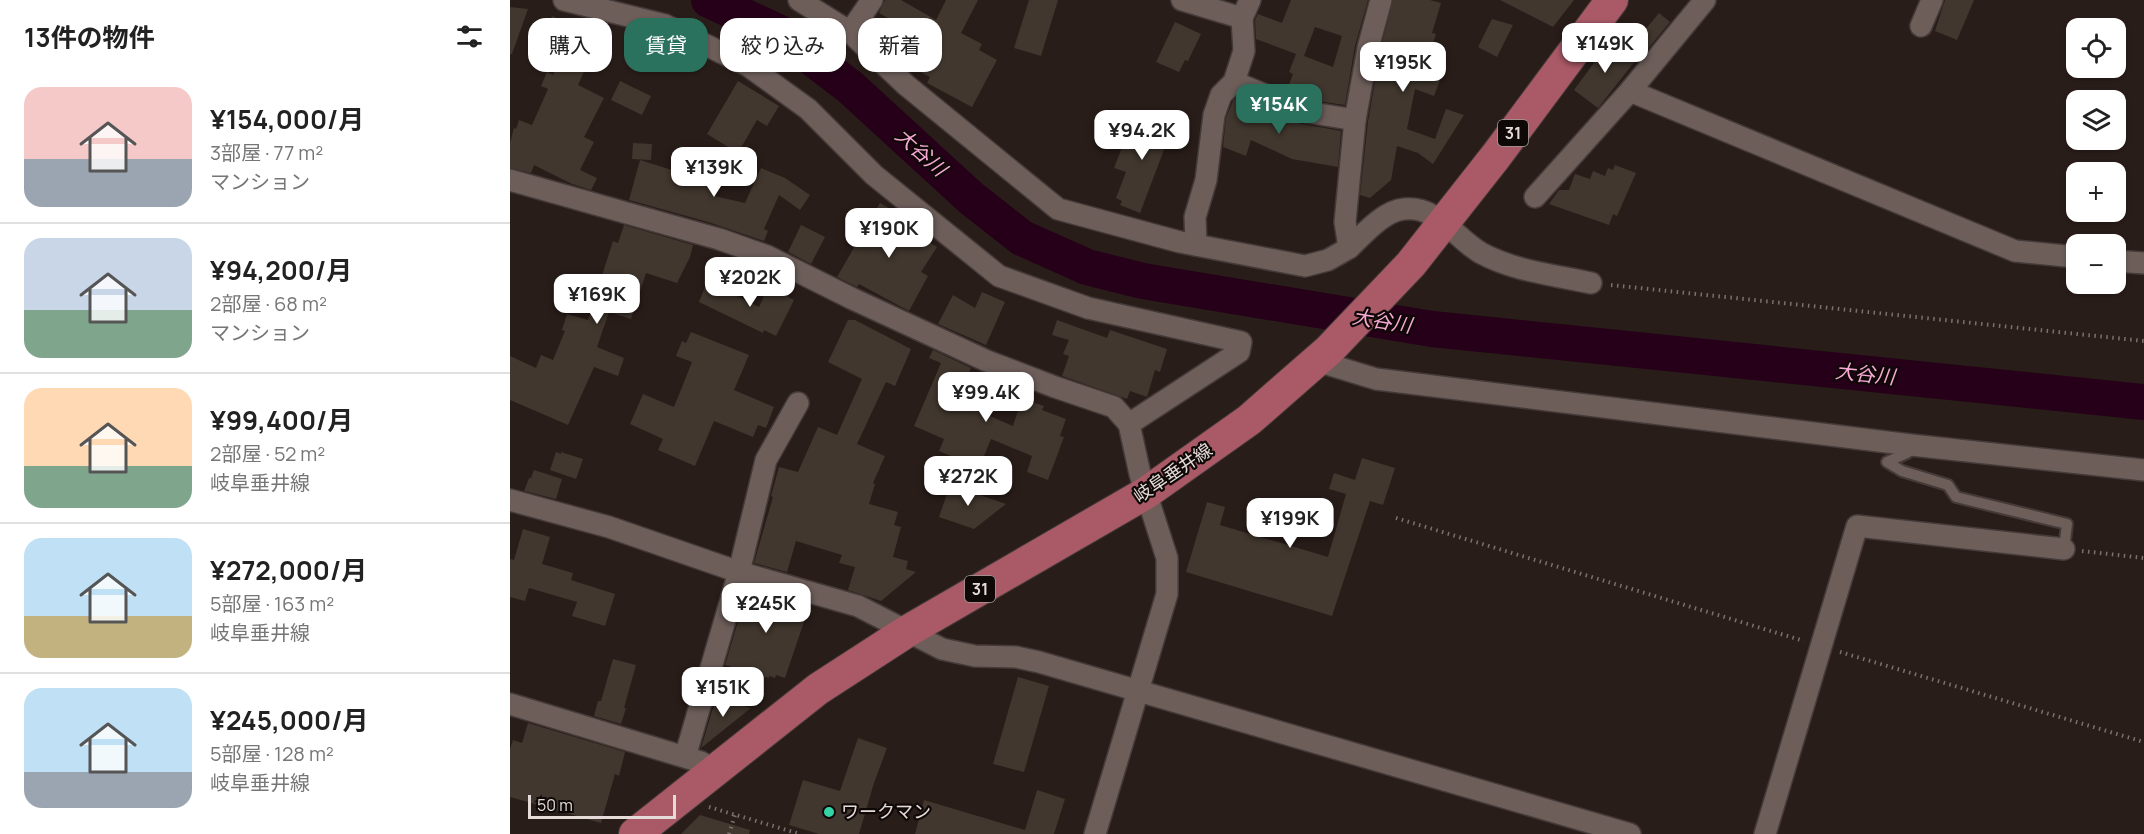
<!DOCTYPE html>
<html lang="ja">
<meta charset="utf-8">
<style>
body{margin:0;font-family:Manrope,"Noto Sans JP",sans-serif;background:#f2f2f2;color:#222;height:100vh;display:flex;flex-direction:column;font-size:22px;white-space:nowrap}
*{box-sizing:border-box;margin:0}
p{font-size:20px;color:#767676}
.icon{flex:none;width:33px;height:33px;fill:none;stroke:currentColor;stroke-width:2;stroke-linecap:round;stroke-linejoin:round}
.map{position:relative;flex:1;overflow:hidden}
.details{display:flex;flex-direction:column;background:#fff;width:510px}
.details>*{flex:none}
.guide{position:absolute;left:18px;top:18px;width:570px;height:54px;display:flex;gap:12px}
.buttons{position:absolute;left:1556px;top:18px;display:grid;gap:12px}
.buttons a{display:grid;place-items:center;width:60px;height:60px;border-radius:12px;background:#fff;box-shadow:0 2px 4px #0004;font-size:30px}
.scale{position:absolute;left:18px;bottom:15px;width:148px;box-sizing:border-box;padding-left:6px;border:3px solid #e5dcd9;border-top:0;font-size:16px;line-height:21px;white-space:nowrap;color:#e5dcd9;-webkit-text-stroke:4px #0e0807;paint-order:stroke}
.price{position:absolute;translate:-50% -51px;padding:0 14px;border-radius:12px;background:#fff;color:#222;font-size:20px;line-height:39px;filter:drop-shadow(0 2px 3px #0008)}
.price::after{content:'';position:absolute;left:50%;top:36px;width:18px;height:14px;margin-left:-9px;background:inherit;clip-path:polygon(0 0,100% 0,50% 100%)}
.price.on{background:#2b725e;color:#fff}
ul{padding:0;list-style:none}
li{display:flex;align-items:center;gap:18px;height:150px;padding:0 24px}
li+li{border-top:2px solid #e0e0e0}
li span{display:grid;place-items:center;flex:none;width:168px;height:120px;border-radius:18px;color:#555}
li>.icon{margin-inline-start:auto}
span .icon{width:72px;height:72px;fill:#fffc;stroke-width:1}
li b{font-size:26px}
h2{display:flex;justify-content:space-between;align-items:center;height:72px;padding:0 24px;font-size:26px}
.pill{padding:0 21px;border-radius:18px;background:#fff;box-shadow:0 2px 4px #0004;font-size:21px;line-height:54px}
.pill.on{background:#2b725e;color:#fff}
main{display:flex;flex:1;min-height:0}
.map>svg:first-child{display:block}
</style>
<main>
<section class="details">
<h2>13件の物件<svg class="icon" aria-label="filters" viewBox="0 0 24 24"><path d="M4 7h16M4 17h16"/><circle cx="9" cy="7" r="2"/><circle cx="15" cy="17" r="2"/></svg></h2>
<ul>
<li><span style="background:linear-gradient(#f6c9c9 60%,#9aa5b1 0)"><svg class="icon" aria-label="home" viewBox="0 0 24 24"><path d="M3 11l9-7 9 7M6 9v11h12V9"/></svg></span><div><b>¥154,000/月</b><p>3部屋 · 77 m²</p><p>マンション</p></div></li>
<li><span style="background:linear-gradient(#c9d6e8 60%,#7fa58c 0)"><svg class="icon" aria-label="home" viewBox="0 0 24 24"><path d="M3 11l9-7 9 7M6 9v11h12V9"/></svg></span><div><b>¥94,200/月</b><p>2部屋 · 68 m²</p><p>マンション</p></div></li>
<li><span style="background:linear-gradient(#ffd9b3 65%,#7fa58c 0)"><svg class="icon" aria-label="home" viewBox="0 0 24 24"><path d="M3 11l9-7 9 7M6 9v11h12V9"/></svg></span><div><b>¥99,400/月</b><p>2部屋 · 52 m²</p><p>岐阜垂井線</p></div></li>
<li><span style="background:linear-gradient(#bfe0f5 65%,#c2b280 0)"><svg class="icon" aria-label="home" viewBox="0 0 24 24"><path d="M3 11l9-7 9 7M6 9v11h12V9"/></svg></span><div><b>¥272,000/月</b><p>5部屋 · 163 m²</p><p>岐阜垂井線</p></div></li>
<li><span style="background:linear-gradient(#bfe0f5 70%,#9aa5b1 0)"><svg class="icon" aria-label="home" viewBox="0 0 24 24"><path d="M3 11l9-7 9 7M6 9v11h12V9"/></svg></span><div><b>¥245,000/月</b><p>5部屋 · 128 m²</p><p>岐阜垂井線</p></div></li>
</ul>
</section>
<div class="map">
<svg width="1634" height="834" viewBox="0 0 1634 834">
<rect width="100%" height="100%" fill="#291d19"/>
<g fill="none" stroke-linecap="round" stroke-linejoin="round">
<path stroke="#250018" stroke-width="36" d="M199 0 268 32 340 87 461 198 512 238 577 267 633 281 922 329 1634 402"/>
</g>
<g fill="#41372e" fill-rule="evenodd">
<path d="M375 0H391L426 20 436 0H468L451 33 472 44 469 50 487 60 462 107 417 83 420 77 401 67 416 39 369 13Z"/>
<path d="M519 0H548L531 56 504 48Z"/>
<path d="M781 0H858L845 46 835 105 801 100 777 90 783 74 779 72 786 54 746 39 745 20 748 14 772 23ZM805 27 832 36 823 67 794 56Z"/>
<path d="M883 0H920L931 3 922 33 926 34 919 55 926 58 919 77 930 80 924 96 905 89 897 129 925 139 936 109 954 115 923 164 908 153 887 146 881 180 860 198 850 195 858 122 870 51Z"/>
<path d="M990 0H1064L1043 27Z"/>
<path d="M1435 0H1464L1447 40 1425 31Z"/>
<path d="M0 7 18 9 2 54H0Z"/>
<path d="M1149 13 1160 22 1131 57 1120 48Z"/>
<path d="M42 16 98 40 97 46 86 44 68 85 94 98 74 137 84 142 70 170 87 178 81 190 62 184 24 165 21 173 0 168V143L4 128 6 129 9 120 22 125 38 89 31 86 37 72 43 75 58 40 36 36Z"/>
<path d="M982 19 1003 25 987 57 968 47Z"/>
<path d="M665 22 691 34 678 61 675 60 669 72 646 62Z"/>
<path d="M1100 41 1126 60 1088 108 1064 90Z"/>
<path d="M110 81 141 96 132 115 101 100Z"/>
<path d="M228 81 269 106 257 126 247 120 228 153 197 134Z"/>
<path d="M727 97 792 124 831 131 828 167 782 159 741 140 736 156 713 147 716 118 723 101Z"/>
<path d="M633 114 663 126 630 213 610 205 612 201 606 198 616 172 604 168 614 142 621 145Z"/>
<path d="M123 143 142 144 141 160 122 159Z"/>
<path d="M130 160 181 176V174L209 181 204 196 235 203 251 168 275 178 300 195 290 210 269 195 254 229 258 231 254 241 198 222 119 200Z"/>
<path d="M1105 165 1126 173 1107 216 1103 214 1099 225 1039 204 1049 190H1059L1065 174 1080 179 1083 171 1095 176 1098 168 1103 170Z"/>
<path d="M370 203 398 219 393 227 427 247 411 272 418 276 399 311 349 284 347 287 327 277Z"/>
<path d="M114 225 183 245 180 257 167 283 136 273 121 319 99 312 87 347 114 358 108 376 84 367 58 425 0 400V356L26 368 31 355 43 360 55 331 52 330 57 314 78 320 103 241 108 243Z"/>
<path d="M291 225 315 237 301 264 278 252Z"/>
<path d="M197 282 249 307 258 287 284 300 266 336 254 330 253 333 189 302Z"/>
<path d="M472 292 495 302 476 345 428 324 443 295 465 308Z"/>
<path d="M338 320H345L401 349 385 386 376 382 347 444 375 456 363 483 365 484 359 504 388 512 384 525 391 527 383 557 398 561 396 569 406 572 371 601 338 590 345 567 329 563 332 555 286 541 277 572 244 563 263 497 261 496 269 467 288 472 308 427 327 435 352 379 318 362Z"/>
<path d="M547 320 597 338 600 330 657 349 650 372 645 370 637 397 620 391 617 399 552 376 559 356 553 354 559 340 542 335Z"/>
<path d="M181 332 239 355 224 390 264 407 256 428 248 425 243 437 204 421 185 466 148 450 153 439 120 424 133 394 164 407 182 362 166 356 172 341 176 343Z"/>
<path d="M423 350 461 368 447 402 503 426 510 404 514 406 516 400 534 406 532 410 556 419 550 436 554 437 538 480 517 472 522 456 481 439 472 461 465 458 462 465 429 451 434 439 404 426 431 363 419 358Z"/>
<path d="M46 452 51 454V452L73 459 66 479 40 470Z"/>
<path d="M852 458 885 468 873 505 860 501 822 616 676 572 697 502 715 507 710 525 818 557 836 494 819 489 824 473 845 480Z"/>
<path d="M24 470 52 479 46 499 14 491 19 478H21Z"/>
<path d="M441 482 471 493 470 495 496 504 464 529 429 517Z"/>
<path d="M13 529 40 537 32 564 63 573 61 580 105 594 95 626 62 616 67 602 19 588 15 601 0 597V559L4 560Z"/>
<path d="M238 588 289 602 288 604 299 607 275 678 266 675 265 678 259 676V678L215 665Z"/>
<path d="M103 659 126 665 114 708H116L111 724 84 716 88 701H91Z"/>
<path d="M508 677 539 686 514 772 483 764Z"/>
<path d="M206 698 241 708 191 748Z"/>
<path d="M18 723 115 752 109 776 105 774 91 823 0 797V749L3 740 12 743Z"/>
<path d="M348 738 377 748 364 783 349 834H309L279 825 293 780 330 791Z"/>
<path d="M527 790 555 799 544 834H405L414 800 515 830Z"/>
<path d="M190 815 240 830 239 834H171Z"/>
</g>
<g fill="none" stroke-linecap="round" stroke-linejoin="round">
<defs>
<path id="lane" d="M1401 446 1397 453 1377 462 1392 471 1438 485 1446 497 1557 524 1554 549"/>
<g id="street">
<path d="M54 0 155 25 237 65 298 109 364 175 489 276 578 308 731 342 729 352 619 424"/>
<path d="M289 0 340 32 396 85 548 209 670 242 795 266 818 260 839 248"/>
<path d="M672 0 732 18 734 51 724 82 711 95 704 115 696 180 685 217 686 245"/>
<path d="M871 0 858 48 845 120 835 222 839 248C853 235 873 211 894 209 927 205 946 239 971 253 1004 271 1044 275 1081 283"/>
<path d="M732 18 740 0"/>
<path d="M1411 26 1422 0"/>
<path d="M340 32 362 0"/>
<path d="M724 82 797 112 845 120"/>
<path d="M1120 91 1505 251 1566 257"/>
<path d="M0 180 209 239 257 256 343 299 477 361 545 387 604 407 619 424 630 474 657 558V594L585 834"/>
<path d="M1025 197 1120 91 1195 0"/>
<path d="M1605 261 1634 263"/>
<path d="M807 361 866 379 1401 445 1634 470"/>
<path d="M0 500 99 527 229 572 348 606 432 649 465 656 506 657 529 662 1120 834"/>
<path d="M0 704 191 762 202 771"/>
<path d="M175 757 229 572 256 460 288 403"/>
<path d="M1255 834 1347 526 1554 549"/>
</g>
<path id="primary" d="M125 834 308 689 396 632 636 493 739 420 819 350 901 264 986 156 1102 0"/>
</defs>
<use href="#lane" stroke="#443a38" stroke-width="14"/>
<use href="#street" stroke="#443a38" stroke-width="24"/>
<use href="#primary" stroke="#443a38" stroke-width="34"/>
<g stroke="#7c716d" stroke-width="4" stroke-dasharray="1.5 4.5" stroke-linecap="butt">
<path d="M1101 285 1634 341"/>
<path d="M886 518 1294 641"/>
<path d="M1572 551 1634 558"/>
<path d="M1330 652 1634 742"/>
<path d="M199 807 290 834"/>
<path d="M219 834 225 815"/>
</g>
<use href="#lane" stroke="#6d5e5a" stroke-width="10"/>
<use href="#street" stroke="#6d5e5a" stroke-width="21"/>
<use href="#primary" stroke="#aa5a67" stroke-width="32"/>
</g>
<circle fill="#35d4a7" stroke="#0e0807" stroke-width="2" cx="319" cy="812" r="6"/>
<g text-anchor="middle" stroke-width="4.5" stroke-linejoin="round" paint-order="stroke">
<g fill="#0e0807" stroke="#a49c9a" stroke-width="1.5">
<rect x="988" y="120" width="30" height="26" rx="4.5"/>
<rect x="455" y="576" width="30" height="26" rx="4.5"/>
</g>
<g font-size="16" font-weight="bold" fill="#e5dcd9">
<text x="1003" y="139">31</text>
<text x="470" y="595">31</text>
</g>
<g font-size="18" fill="#e5dcd9" stroke="#0e0807">
<text transform="translate(663 473) rotate(-34)" y="6">岐阜垂井線</text>
</g>
<g font-size="18" fill="#e5dcd9" stroke="#0e0807" text-anchor="start">
<text x="331" y="818">ワークマン</text>
</g>
<g font-size="20" font-style="italic" fill="#f6a9d4" stroke="#0e0807">
<text transform="translate(411 152) rotate(42)" y="7">大谷川</text>
<text transform="translate(872 321) rotate(9)" y="7">大谷川</text>
<text transform="translate(1355 374) rotate(6)" y="7">大谷川</text>
</g>
</g>
</svg>
<div class="buttons">
<a><svg class="icon" aria-label="locate" viewBox="0 0 24 24"><circle cx="12" cy="12" r="6"/><path d="M12 2v4M12 18v4M2 12h4M18 12h4"/></svg></a>
<a><svg class="icon" aria-label="layers" viewBox="0 0 24 24"><path d="M12 4l9 5-9 5-9-5zM3 14l9 5 9-5"/></svg></a>
<a>+</a>
<a>−</a>
</div>
<div class="scale">50 m</div>
<b class="price" style="left:1095px;top:74px">¥149K</b>
<b class="price" style="left:893px;top:93px">¥195K</b>
<b class="price on" style="left:769px;top:135px">¥154K</b>
<b class="price" style="left:632px;top:161px">¥94.2K</b>
<b class="price" style="left:204px;top:198px">¥139K</b>
<b class="price" style="left:379px;top:259px">¥190K</b>
<b class="price" style="left:240px;top:308px">¥202K</b>
<b class="price" style="left:87px;top:325px">¥169K</b>
<b class="price" style="left:476px;top:423px">¥99.4K</b>
<b class="price" style="left:458px;top:507px">¥272K</b>
<b class="price" style="left:780px;top:549px">¥199K</b>
<b class="price" style="left:256px;top:634px">¥245K</b>
<b class="price" style="left:213px;top:718px">¥151K</b>
<div class="guide">
<a class="pill">購入</a>
<a class="pill on">賃貸</a>
<a class="pill">絞り込み</a>
<a class="pill">新着</a>
</div>
</div>
</main>
